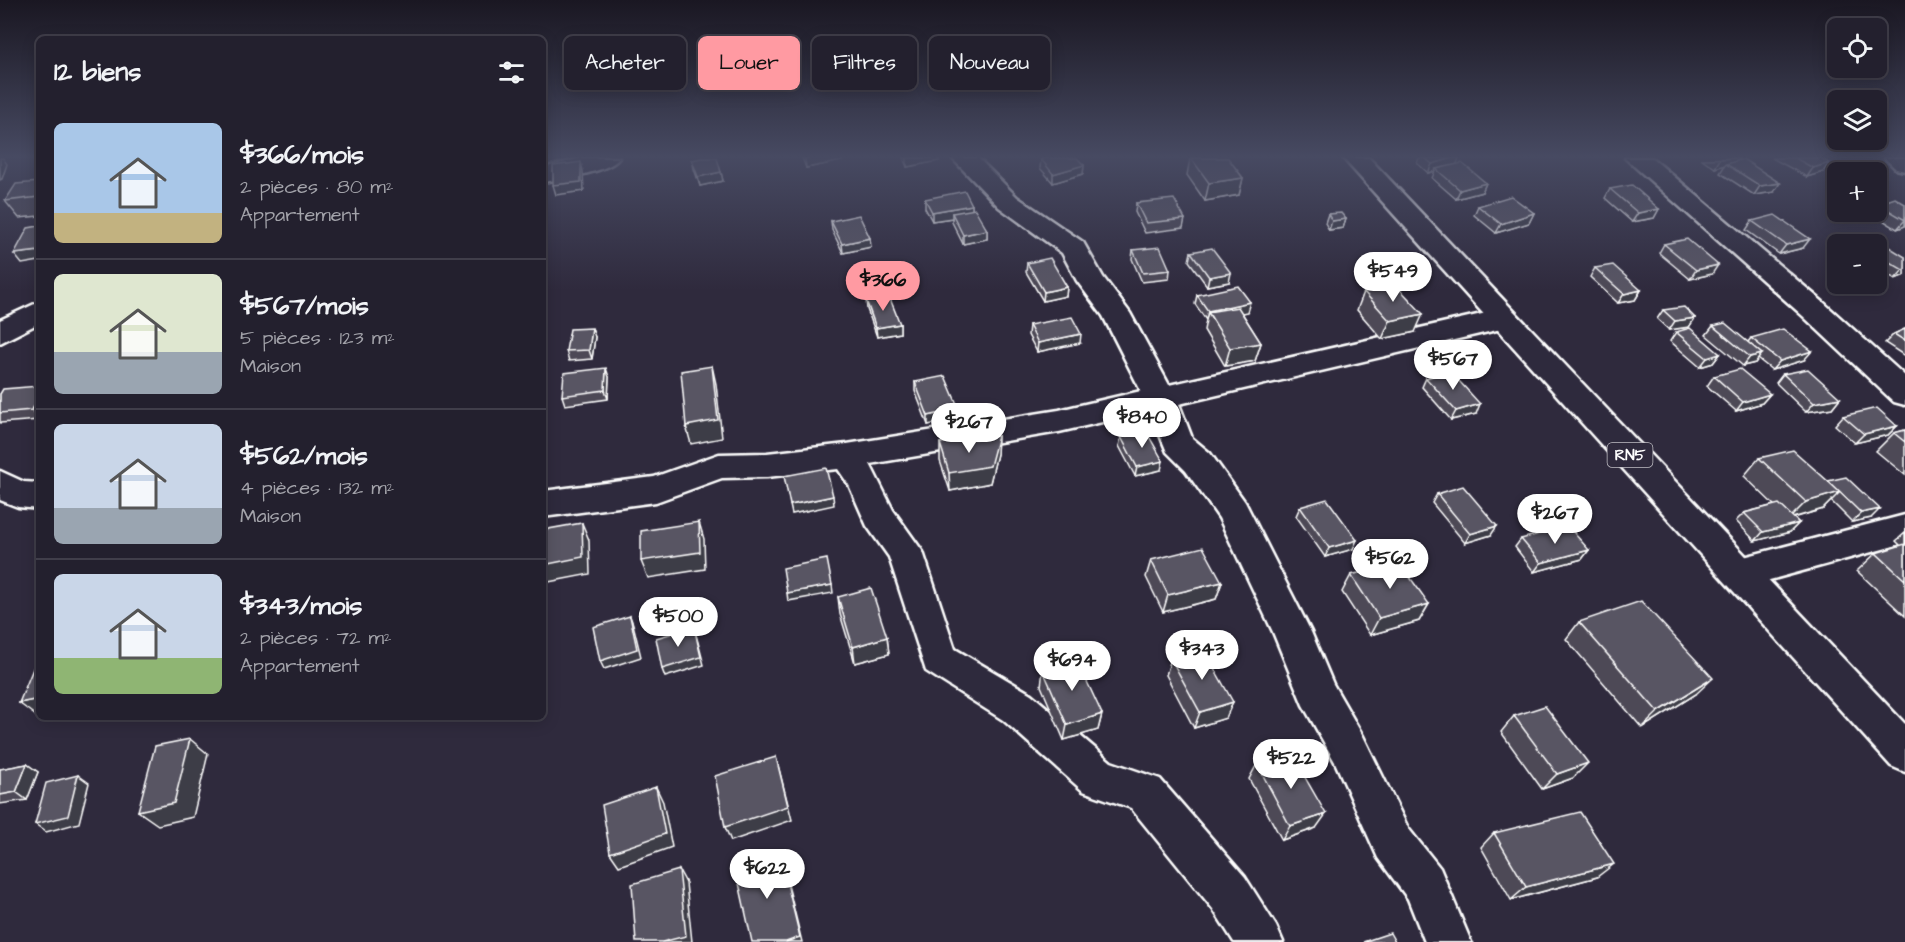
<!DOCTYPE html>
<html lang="fr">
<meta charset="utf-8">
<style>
body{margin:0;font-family:"Architects Daughter",sans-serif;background:#2b2836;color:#f1f3f6;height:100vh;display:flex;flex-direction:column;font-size:22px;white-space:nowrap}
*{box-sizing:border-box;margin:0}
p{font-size:20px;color:#a3a3aa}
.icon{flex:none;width:33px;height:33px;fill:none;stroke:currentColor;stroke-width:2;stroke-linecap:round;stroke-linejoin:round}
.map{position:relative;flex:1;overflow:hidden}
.panel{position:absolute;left:36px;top:36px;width:510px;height:684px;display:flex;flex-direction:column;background:#23202e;border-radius:9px;box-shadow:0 3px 15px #0003,0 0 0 2px #403e4a}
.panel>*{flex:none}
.hud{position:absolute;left:564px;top:36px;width:570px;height:54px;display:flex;gap:12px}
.buttons{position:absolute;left:1827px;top:18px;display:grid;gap:12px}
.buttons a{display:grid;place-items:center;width:60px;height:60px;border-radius:9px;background:#23202e;box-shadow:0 3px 15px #0003,0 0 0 2px #403e4a;font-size:30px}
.price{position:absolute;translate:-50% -51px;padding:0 14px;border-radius:21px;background:#fff;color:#222;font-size:20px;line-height:39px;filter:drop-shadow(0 2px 3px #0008)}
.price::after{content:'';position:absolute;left:50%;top:36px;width:18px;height:14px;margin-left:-9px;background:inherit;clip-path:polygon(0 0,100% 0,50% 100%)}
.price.selected{background:#ff9aa2;color:#111}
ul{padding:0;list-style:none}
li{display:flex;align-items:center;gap:18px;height:150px;padding:0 18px}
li+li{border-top:2px solid #403e4a}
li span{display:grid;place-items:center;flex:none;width:168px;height:120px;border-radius:9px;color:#555}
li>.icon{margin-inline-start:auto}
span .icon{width:72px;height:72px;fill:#fffc;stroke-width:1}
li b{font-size:26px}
h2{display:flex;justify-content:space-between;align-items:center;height:72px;padding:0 18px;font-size:26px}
.chip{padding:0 21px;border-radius:9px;background:#23202e;box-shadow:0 3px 15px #0003,0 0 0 2px #403e4a;font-size:21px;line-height:54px}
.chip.selected{background:#ff9aa2;color:#111}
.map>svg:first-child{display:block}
</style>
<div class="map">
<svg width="1905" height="942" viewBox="0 0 1905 942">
<rect width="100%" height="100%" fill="#2f2a3d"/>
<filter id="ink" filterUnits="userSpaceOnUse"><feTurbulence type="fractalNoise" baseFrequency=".0167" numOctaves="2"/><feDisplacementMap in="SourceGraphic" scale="12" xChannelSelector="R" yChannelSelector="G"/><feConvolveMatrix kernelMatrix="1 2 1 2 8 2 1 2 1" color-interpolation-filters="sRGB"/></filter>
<g filter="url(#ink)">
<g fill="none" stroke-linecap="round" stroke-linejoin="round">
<defs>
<g id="minor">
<path d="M582 158H619C609 172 561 179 543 182V168Z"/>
<path d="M952 158H978L1017 197 1083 242 1103 277 1130 313 1169 385 1504 309 1514 312 1518 319 1514 326 1179 404 1192 438 1210 453 1245 502 1311 632 1333 684 1363 736 1408 828 1440 868 1471 942H1425L1408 899 1378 858 1335 762 1303 705 1273 632 1219 518 1186 471 1167 452 1150 411 1059 432 870 464 893 510 923 552 955 649 1031 694 1111 762 1160 779 1245 877 1276 926 1283 942H1234L1213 909 1131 808 1083 791 1003 720 926 671 889 557 867 526 849 485 838 469 767 477 722 478 656 502 543 517V491L654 477 719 454 767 453 847 444 1059 410 1141 391 1103 316 1077 281 1062 253 999 207Z"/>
<path d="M1625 158H1652L1823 302 1905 376V405L1894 402 1803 316Z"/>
<path d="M1885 158H1905V171L1896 169Z"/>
<path d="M39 302V323L0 343V320Z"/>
<path d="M0 471 24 482 39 483V509L18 507 0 500Z"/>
<path d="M1905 515V543L1740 588 1727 583 1722 573 1727 563 1740 558Z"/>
</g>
<path id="highway" d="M1343 158H1369L1905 724V772L1891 766Z"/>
</defs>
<use href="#minor" stroke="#fff" stroke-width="5"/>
<use href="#highway" stroke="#fff" stroke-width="5"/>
<use href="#minor" fill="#2f2a3d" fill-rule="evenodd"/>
<use href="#highway" fill="#2f2a3d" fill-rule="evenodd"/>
</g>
<g fill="#4d4956" stroke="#fff" stroke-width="1.5">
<path d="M802 158H842V161L806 168Z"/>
<path d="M903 158H939V161L907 167Z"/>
<path d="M1190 158H1228L1243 178 1239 195 1205 201 1187 175Z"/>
<path d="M1419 158H1459L1456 164 1486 183 1482 192 1456 199 1432 178 1435 171 1428 173 1417 163Z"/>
<path d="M1739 158 1737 161 1774 192 1754 195 1720 173 1725 165 1715 168 1702 159Z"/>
<path d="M1772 158H1821L1823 172 1807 177Z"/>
<path d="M1041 159 1084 165 1083 174 1053 183 1040 168Z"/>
<path d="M692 160 721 172 723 181 700 186 694 169Z"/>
<path d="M39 182V216L19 218 5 201Z"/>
<path d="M1610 189 1659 209 1654 218 1632 222 1605 198Z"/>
<path d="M925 199 972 205V209L987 230V239L963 244 952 222V218L932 221 925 208Z"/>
<path d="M1136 203 1185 219 1183 228 1145 233 1135 212Z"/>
<path d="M1878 204H1905V226L1897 229 1871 213 1872 212H1876V205Z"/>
<path d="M1478 206 1534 213 1529 223 1496 233 1474 215Z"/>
<path d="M1328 214 1346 219 1343 228 1329 230 1325 223Z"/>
<path d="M831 221 871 247 843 253 832 230Z"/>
<path d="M1752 221 1803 248 1779 254 1746 230Z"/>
<path d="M1664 244 1712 274 1690 279 1659 253Z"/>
<path d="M1876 244 1905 257V275L1895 279 1876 267Z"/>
<path d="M1133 250 1170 270 1169 279 1142 282 1132 259Z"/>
<path d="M1191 252 1229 282 1207 286 1189 261Z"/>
<path d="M1027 263 1067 287 1066 296 1043 301 1026 272Z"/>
<path d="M1595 268 1641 290 1635 300 1618 303 1590 277Z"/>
<path d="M1364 292 1415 332 1382 339 1357 310Z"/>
<path d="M1197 295 1247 312 1242 313 1261 343 1255 361 1225 366 1204 330 1206 320 1195 304Z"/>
<path d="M866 300 900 324V333L877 337 867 309Z"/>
<path d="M1663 310 1695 318 1689 327 1669 330 1657 319Z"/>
<path d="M1029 325 1080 343 1037 352 1028 335Z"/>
<path d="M1713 326 1748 342 1751 338 1804 360 1772 370 1758 359 1755 363 1743 366 1706 335Z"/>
<path d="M1905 329V356L1885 343 1894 334Z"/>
<path d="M1676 332 1720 354 1713 363 1700 367 1670 341Z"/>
<path d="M595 337 592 359 569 361 566 351Z"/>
<path d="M1783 374 1840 398 1832 408 1806 412 1776 383Z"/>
<path d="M1714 376 1770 394 1762 403 1736 411 1707 386Z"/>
<path d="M609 377 608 399 565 405 562 396Z"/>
<path d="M1426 378 1476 414 1451 420 1422 387Z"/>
<path d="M915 382 959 409V418L928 425 915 391Z"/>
<path d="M39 386V420L0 423V394Z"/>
<path d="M1843 416 1897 426 1888 435 1855 443 1835 425Z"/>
<path d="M1905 430V475L1876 451 1894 433Z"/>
<path d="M998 436 997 454 990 483 950 491 940 461V443Z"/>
<path d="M1121 437 1161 470 1135 476 1119 446Z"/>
<path d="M1759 458 1828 481 1871 518 1852 522 1831 501 1823 509 1794 518 1799 523 1790 532 1755 541 1736 521 1744 513 1774 505 1744 476Z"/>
<path d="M1437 494 1491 535 1465 543 1432 503Z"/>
<path d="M1300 507 1353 549 1325 557 1296 516Z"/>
<path d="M1905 533V616L1857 571 1876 553 1900 545 1896 541Z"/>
<path d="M1521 539 1589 550 1582 559 1534 572 1515 547Z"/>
<path d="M1151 560 1222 582 1216 599 1163 612 1146 577Z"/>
<path d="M1351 575 1429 604 1419 621 1370 635 1342 592Z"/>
<path d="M838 597 887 637 889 654 855 663 840 614Z"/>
<path d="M1579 622 1696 694 1642 728 1566 639Z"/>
<path d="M1171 659 1226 718 1194 728 1166 675Z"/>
<path d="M1043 670 1102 714 1098 730 1064 740 1041 686Z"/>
<path d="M1514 716 1573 778 1542 789 1501 732Z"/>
<path d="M27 764 38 772 27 800 0 804V769Z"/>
<path d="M1257 764 1316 828 1282 840 1249 779Z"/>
<path d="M1494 833 1597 877 1511 900 1481 847Z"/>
</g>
<g fill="#3e3c46" stroke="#fff" stroke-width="1.5">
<path d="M0 158H3L7 164 2 179 0 180Z"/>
<path d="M805 158H842V161L806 168Z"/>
<path d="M907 158H939V161L907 167Z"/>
<path d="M1453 158H1459L1456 166 1436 169 1435 171 1428 173 1432 164Z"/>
<path d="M1739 158 1736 163 1726 164 1725 165 1715 168 1720 159Z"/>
<path d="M581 162 583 171 584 191 556 195 553 185Z"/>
<path d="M1829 163 1823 172 1807 177 1813 168Z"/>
<path d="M1084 165 1083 174 1053 183V174Z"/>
<path d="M721 172 723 181 700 186 698 177Z"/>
<path d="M1243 178 1239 195 1205 201 1209 183Z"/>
<path d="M1486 183 1482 192 1456 199 1460 190Z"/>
<path d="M1780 183 1774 192 1754 195 1760 186Z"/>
<path d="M972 205V214L952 213V218L932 221V212Z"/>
<path d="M1659 209 1654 218 1632 222 1638 213Z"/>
<path d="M1534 213 1529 223 1496 233 1501 224Z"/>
<path d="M1346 219 1343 228 1329 230 1332 221Z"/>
<path d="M1905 220V226L1897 229Z"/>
<path d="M987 230V239L963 244V235Z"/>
<path d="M870 238 871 247 843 253 842 244Z"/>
<path d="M1810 239 1803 248 1779 254 1786 245Z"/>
<path d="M39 251V261L22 264 14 254Z"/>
<path d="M1718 265 1712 274 1690 279 1696 270Z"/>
<path d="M1905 269V275L1895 279 1903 270Z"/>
<path d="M1231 273 1229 282 1207 286 1209 277Z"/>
<path d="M1067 287 1066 296 1043 301 1044 292Z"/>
<path d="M1641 290 1635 300 1618 303 1624 294Z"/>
<path d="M1250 302 1247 312 1212 319 1208 312 1206 320 1208 311Z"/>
<path d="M1423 314 1415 332 1382 339 1390 321Z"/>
<path d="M1695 318 1689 327 1669 330 1675 321Z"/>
<path d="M900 324V333L877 337 876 328Z"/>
<path d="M592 328 595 337 592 359 589 350Z"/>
<path d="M1081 334 1080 343 1037 352 1038 343Z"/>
<path d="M1261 343 1255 361 1225 366 1230 348Z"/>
<path d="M1812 351 1804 360 1772 370 1780 361Z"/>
<path d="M1720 354 1713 363 1700 367 1707 358Z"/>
<path d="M1762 354 1755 363 1743 366 1750 357Z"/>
<path d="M712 366 716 384 722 438 691 444 686 426Z"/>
<path d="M606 368 609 377 608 399 605 390Z"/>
<path d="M1770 394 1762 403 1736 411 1743 402Z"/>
<path d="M39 398V418L32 410Z"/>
<path d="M1840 398 1832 408 1806 412 1814 403Z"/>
<path d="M1480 404 1476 414 1451 420 1456 411Z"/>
<path d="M959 409V418L928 425V416Z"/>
<path d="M1897 426 1888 435 1855 443 1864 434Z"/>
<path d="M998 436 997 454 990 483 950 491 949 473Z"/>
<path d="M1163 461 1161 470 1135 476 1137 467Z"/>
<path d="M1840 492 1823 509 1789 519 1806 502Z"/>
<path d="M833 496 834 505 792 514 790 505Z"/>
<path d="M1880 509 1871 518 1852 522 1861 513Z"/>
<path d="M699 522 704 539 705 569 648 578 641 561Z"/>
<path d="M582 523 589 540 590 574 543 583V565Z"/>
<path d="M1799 523 1790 532 1755 541 1763 532Z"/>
<path d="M1497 526 1491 535 1465 543 1470 534Z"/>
<path d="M1357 540 1353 549 1325 557 1329 548Z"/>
<path d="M1589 550 1582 559 1534 572 1541 563Z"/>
<path d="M1222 582 1216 599 1163 612 1168 595Z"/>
<path d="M832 585 833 593 788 601 787 593Z"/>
<path d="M1429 604 1419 621 1370 635 1379 618Z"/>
<path d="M630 616 633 624 641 657 604 669 600 661Z"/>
<path d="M694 627 704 665 665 677 662 669Z"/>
<path d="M887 637 889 654 855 663 853 647Z"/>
<path d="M1713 678 1696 694 1642 728 1658 712Z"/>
<path d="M39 699V717H49L40 719 19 703Z"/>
<path d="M1233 702 1226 718 1194 728 1200 712Z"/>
<path d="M1102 714 1098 730 1064 740 1067 725Z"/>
<path d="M190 739 208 754 193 817 158 825 138 811Z"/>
<path d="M776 757 792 820 731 841 725 827Z"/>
<path d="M1588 763 1573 778 1542 789 1557 774Z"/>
<path d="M27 764 38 772 27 800 16 792Z"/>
<path d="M78 775 89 783 79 823 46 832 35 824Z"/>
<path d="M656 787 663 802 672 847 619 866 610 853Z"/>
<path d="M1326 814 1316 828 1282 840 1290 826Z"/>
<path d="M779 850 783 864 802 942H786Z"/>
<path d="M1614 864 1597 877 1511 900 1526 887Z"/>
<path d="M679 870 686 883 692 942H662Z"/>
</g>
<g fill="#595564" stroke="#fff" stroke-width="1.5">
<path d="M701 158H717L721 172 698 177 692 160Z"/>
<path d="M1045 158H1077L1084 165 1053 174 1041 159Z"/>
<path d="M1191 158H1228L1243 178 1209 183Z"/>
<path d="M1425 158H1453L1432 164Z"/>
<path d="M1795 158H1821L1829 163 1813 168Z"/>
<path d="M1743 159 1780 183 1760 186 1726 164Z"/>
<path d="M581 162V182L553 185V166Z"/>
<path d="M1462 163 1486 183 1460 190 1436 169Z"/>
<path d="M39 182V197L5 201 16 184Z"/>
<path d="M1632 185 1659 209 1638 213 1610 189Z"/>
<path d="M965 191 972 205 932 212 925 199Z"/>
<path d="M1511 196 1534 213 1501 224 1478 206Z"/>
<path d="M1895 198 1905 204V220L1878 204Z"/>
<path d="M1174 199 1185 219 1146 223 1136 203Z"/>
<path d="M975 209 987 230 963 235 952 213Z"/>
<path d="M1341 213 1346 219 1332 221 1328 214Z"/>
<path d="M859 215 870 238 842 244 831 221Z"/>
<path d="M1775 215 1810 239 1786 245 1752 221Z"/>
<path d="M39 226V251L14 254 28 228Z"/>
<path d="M1687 239 1718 265 1696 270 1664 244Z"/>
<path d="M1876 239 1905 257V269L1903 270 1876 254V244H1863Z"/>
<path d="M1160 247 1170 270 1143 273 1133 250Z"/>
<path d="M1212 248 1231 273 1209 277 1191 252Z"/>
<path d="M1050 258 1067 287 1044 292 1027 263Z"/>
<path d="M1613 265 1641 290 1624 294 1595 268Z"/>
<path d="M1396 285 1423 314 1390 321 1364 292Z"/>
<path d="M1238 286 1250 302 1208 311 1197 295Z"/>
<path d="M889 296 900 324 876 328 866 300Z"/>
<path d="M1238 307 1261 343 1230 348 1208 312Z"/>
<path d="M1684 307 1695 318 1675 321 1663 310Z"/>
<path d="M1072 317 1081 334 1038 343 1029 325Z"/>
<path d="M1725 323 1762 354 1750 357 1713 326Z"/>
<path d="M592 328 589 350 566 351 570 329Z"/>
<path d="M1690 328 1720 354 1707 358 1676 332Z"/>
<path d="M1783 329 1812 351 1780 361 1751 338Z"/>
<path d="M1905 329V341L1894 334Z"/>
<path d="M712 366 718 420 686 426 681 371Z"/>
<path d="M606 368 605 390 562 396 564 373Z"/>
<path d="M1740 369 1770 394 1743 402 1714 376Z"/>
<path d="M1808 369 1840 398 1814 403 1783 374Z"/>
<path d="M1450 371 1480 404 1456 411 1426 378Z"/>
<path d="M945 376 959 409 928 416 915 382Z"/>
<path d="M39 386V398L32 410 0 413V394L3 389Z"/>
<path d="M1877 408 1897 426 1864 434 1843 416Z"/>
<path d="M1905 430V442L1894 433Z"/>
<path d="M1146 431 1163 461 1137 467 1121 437Z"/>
<path d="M998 436 990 466 949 473 940 443Z"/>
<path d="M1793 450 1840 492 1806 502 1759 458Z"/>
<path d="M826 468 833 496 790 505 784 476Z"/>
<path d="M1846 477 1880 509 1861 513 1828 481Z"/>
<path d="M1463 486 1497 526 1470 534 1437 494Z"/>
<path d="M1327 499 1357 540 1329 548 1300 507Z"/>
<path d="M1779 504 1799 523 1763 532 1744 513Z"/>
<path d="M699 522 700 552 641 561V531Z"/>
<path d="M582 523 583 557 543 565V530Z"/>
<path d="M1568 526 1589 550 1541 563 1521 539Z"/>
<path d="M1905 544V580L1876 553Z"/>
<path d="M1203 547 1222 582 1168 595 1151 560Z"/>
<path d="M827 559 832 585 787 593 783 568Z"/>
<path d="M1399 562 1429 604 1379 618 1351 575Z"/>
<path d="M871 588 887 637 853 647 838 597Z"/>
<path d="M1641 601 1713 678 1658 712 1579 622Z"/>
<path d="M630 616 637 649 600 661 593 627Z"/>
<path d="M694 627 701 657 662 669 656 638Z"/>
<path d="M1204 650 1233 702 1200 712 1171 659Z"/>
<path d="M39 654V699L19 703Z"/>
<path d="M1077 660 1102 714 1067 725 1043 670Z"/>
<path d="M1545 706 1588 763 1557 774 1514 716Z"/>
<path d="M190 739 174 803 138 811 155 746Z"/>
<path d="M1291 753 1326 814 1290 826 1257 764Z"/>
<path d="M776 757 788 806 725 827 715 776Z"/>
<path d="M27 764 16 792 0 795V769Z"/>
<path d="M78 775 68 816 35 824 46 783Z"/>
<path d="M656 787 665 834 610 853 602 805Z"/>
<path d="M1580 812 1614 864 1526 887 1494 833Z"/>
<path d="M779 850 800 937 786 942H752L735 865Z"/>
<path d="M679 870 686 936 662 942H636L632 884Z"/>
<path d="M1390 933 1395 942H1363Z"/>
</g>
</g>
<linearGradient id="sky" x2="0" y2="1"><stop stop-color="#1a1722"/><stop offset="0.54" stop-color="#474a62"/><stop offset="1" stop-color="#474a62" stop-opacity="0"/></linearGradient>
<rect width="1905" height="290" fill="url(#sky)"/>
<g text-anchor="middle" stroke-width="4.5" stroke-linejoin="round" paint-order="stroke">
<rect fill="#2f2a3d" stroke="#c1bfc5" stroke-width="1.5" x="1607.5" y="443" width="45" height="24" rx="4.5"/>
<g font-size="15" font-weight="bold" fill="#fff">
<text x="1630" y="460">RN5</text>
</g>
</g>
</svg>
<div class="buttons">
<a><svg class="icon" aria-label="locate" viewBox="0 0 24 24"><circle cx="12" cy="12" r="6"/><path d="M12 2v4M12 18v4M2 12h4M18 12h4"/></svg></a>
<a><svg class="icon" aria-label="layers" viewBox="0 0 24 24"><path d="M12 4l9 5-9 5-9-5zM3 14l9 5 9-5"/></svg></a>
<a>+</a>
<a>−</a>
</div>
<b class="price" style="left:1393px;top:303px">$549</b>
<b class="price selected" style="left:883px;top:312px">$366</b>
<b class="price" style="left:1453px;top:391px">$567</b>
<b class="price" style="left:1142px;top:449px">$840</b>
<b class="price" style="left:969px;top:454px">$267</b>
<b class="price" style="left:1555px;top:545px">$267</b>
<b class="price" style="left:1390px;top:590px">$562</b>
<b class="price" style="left:678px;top:648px">$500</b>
<b class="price" style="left:1202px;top:681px">$343</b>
<b class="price" style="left:1072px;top:692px">$694</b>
<b class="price" style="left:1291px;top:790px">$522</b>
<b class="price" style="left:767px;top:900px">$622</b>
<div class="hud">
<a class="chip">Acheter</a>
<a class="chip selected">Louer</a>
<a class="chip">Filtres</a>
<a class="chip">Nouveau</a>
</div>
<section class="panel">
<h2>12 biens<svg class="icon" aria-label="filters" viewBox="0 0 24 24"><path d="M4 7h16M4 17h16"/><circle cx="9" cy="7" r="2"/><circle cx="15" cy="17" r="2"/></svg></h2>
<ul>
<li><span style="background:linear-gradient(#a9c7e8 75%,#c2b280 0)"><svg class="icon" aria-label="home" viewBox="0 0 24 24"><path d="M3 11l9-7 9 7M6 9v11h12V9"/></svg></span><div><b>$366/mois</b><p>2 pièces · 80 m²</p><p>Appartement</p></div></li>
<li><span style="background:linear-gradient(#dfe7d0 65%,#9aa5b1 0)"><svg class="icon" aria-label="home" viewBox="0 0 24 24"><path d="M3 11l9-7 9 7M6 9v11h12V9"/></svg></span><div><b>$567/mois</b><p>5 pièces · 123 m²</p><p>Maison</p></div></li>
<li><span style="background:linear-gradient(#c9d6e8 70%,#9aa5b1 0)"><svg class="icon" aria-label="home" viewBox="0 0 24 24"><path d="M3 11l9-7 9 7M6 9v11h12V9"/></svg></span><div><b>$562/mois</b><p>4 pièces · 132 m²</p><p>Maison</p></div></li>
<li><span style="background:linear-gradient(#c9d6e8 70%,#8fb573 0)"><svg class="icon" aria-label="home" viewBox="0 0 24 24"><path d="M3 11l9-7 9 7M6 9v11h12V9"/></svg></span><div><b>$343/mois</b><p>2 pièces · 72 m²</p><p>Appartement</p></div></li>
</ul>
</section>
</div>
